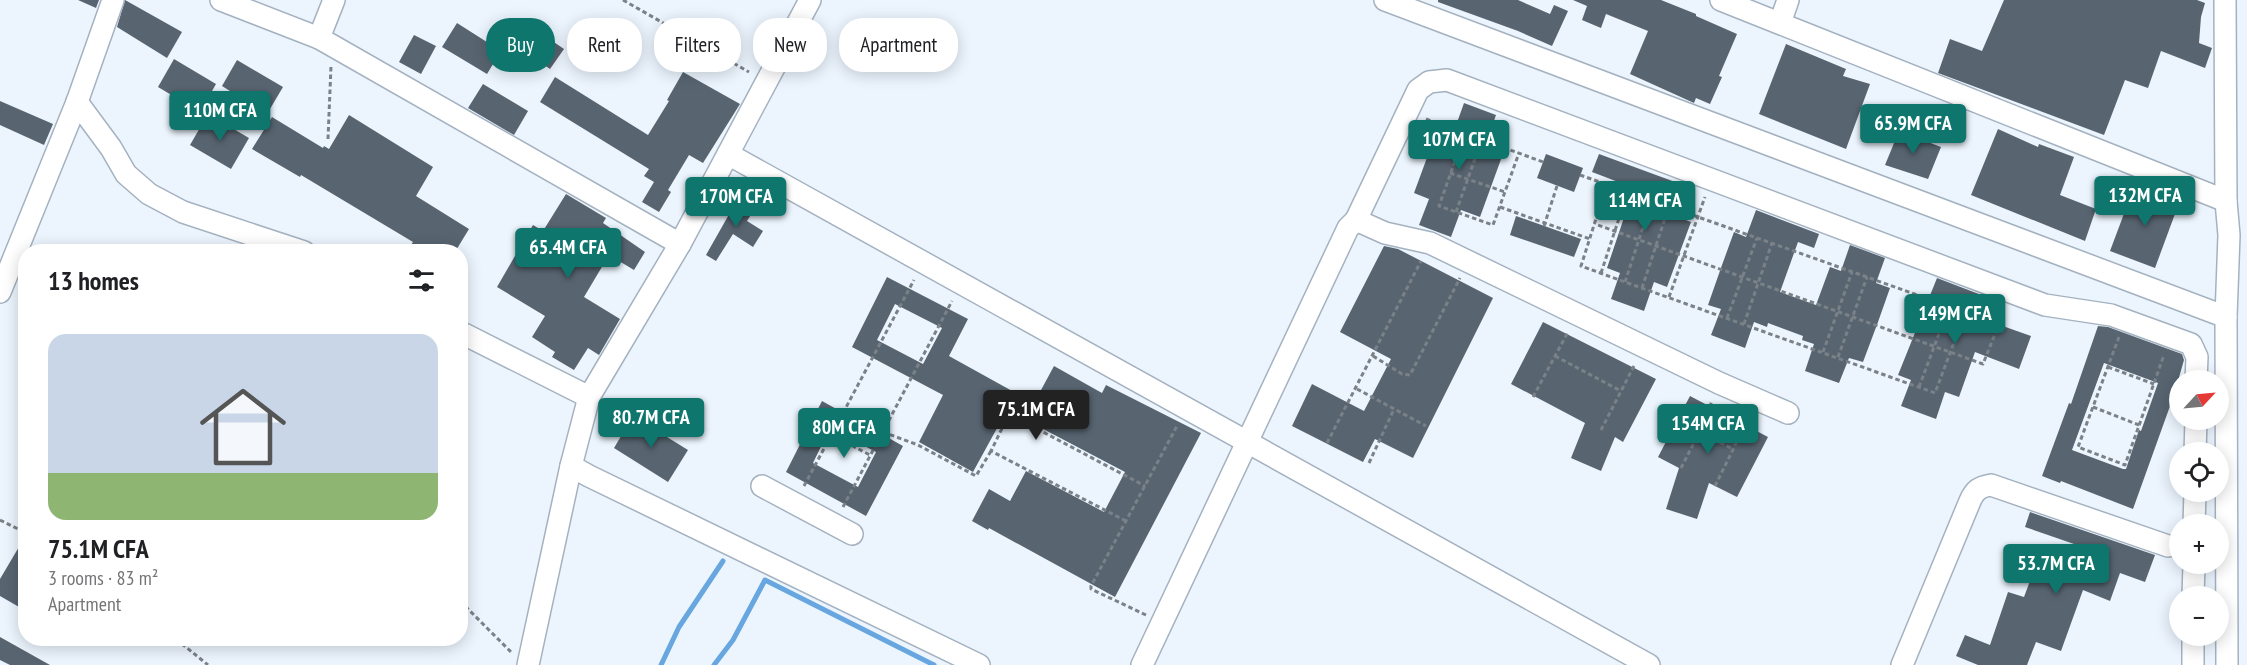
<!DOCTYPE html>
<meta charset="utf-8">
<style>
body{margin:0;font-family:"PT Sans Narrow",sans-serif;background:#f6f6f6;color:#202124;height:100vh;display:flex;flex-direction:column;font-size:22px;white-space:nowrap}
*{box-sizing:border-box;margin:0}
p{font-size:20px;color:#757577}
.icon{flex:none;width:33px;height:33px;fill:none;stroke:currentColor;stroke-width:2;stroke-linecap:round;stroke-linejoin:round}
.map{position:relative;flex:1;overflow:hidden}
.details{position:absolute;left:18px;top:244px;width:450px;height:402px;display:flex;flex-direction:column;background:#fff;border-radius:24px;box-shadow:0 3px 15px #0003}
.details>*{flex:none}
.banner{position:absolute;left:486px;top:18px;width:570px;height:54px;display:flex;gap:12px}
.needle{width:39px;rotate:64deg}
.tools{position:absolute;left:2169px;top:370px;display:grid;gap:12px}
.tools a{display:grid;place-items:center;width:60px;height:60px;border-radius:50%;background:#fff;box-shadow:0 3px 15px #0003;font-size:30px}
.price{position:absolute;translate:-50% -51px;padding:0 14px;border-radius:6px;background:#0f766e;color:#fff;font-size:20px;line-height:39px;filter:drop-shadow(0 2px 3px #0008)}
.price::after{content:'';position:absolute;left:50%;top:36px;width:18px;height:14px;margin-left:-9px;background:inherit;clip-path:polygon(0 0,100% 0,50% 100%)}
.price.current{background:#222;color:#fff}
ul{padding:0;list-style:none}
li{display:grid;align-content:center;gap:12px;height:318px;padding:0 30px}
li span{display:grid;place-items:center;height:186px;border-radius:18px;color:#555}
li>.icon{margin-inline-start:auto}
span .icon{width:108px;height:108px;fill:#fffc;stroke-width:1}
li b{font-size:26px}
h2{display:flex;justify-content:space-between;align-items:center;height:72px;padding:0 30px;font-size:26px}
.chip{padding:0 21px;border-radius:24px;background:#fff;box-shadow:0 3px 15px #0003;font-size:21px;line-height:54px}
.chip.current{background:#0f766e;color:#fff}
.map>svg:first-child{display:block}
</style>
<div class="map">
<svg width="2247" height="665" viewBox="0 0 2247 665">
<rect width="100%" height="100%" fill="#ecf5fe"/>
<g fill="none" stroke-linecap="round" stroke-linejoin="round">
<g stroke="#67a6de" stroke-width="5">
<path d="M661 665 679 627 723 561"/>
<path d="M714 665 733 640 765 580 934 665"/>
</g>
</g>
<g fill="#586571" fill-rule="evenodd">
<path d="M78 0H99L96 8Z"/>
<path d="M125 0 182 32 167 58 117 27Z"/>
<path d="M1438 0H1518L1550 14 1554 5 1568 11 1552 46 1518 31 1438 2Z"/>
<path d="M1573 0H1661L1696 14V16L1737 34 1719 76 1722 77 1710 104 1696 98 1694 103 1630 74 1648 31 1606 14 1601 28 1582 20 1587 6Z"/>
<path d="M2004 0H2197L2205 3 2201 17 2199 43 2212 48 2205 68 2161 51 2148 88 2125 80 2104 135 1938 73 1950 39 1982 51Z"/>
<path d="M457 23 501 51 487 74 442 47Z"/>
<path d="M542 34 564 49 550 69 528 54Z"/>
<path d="M414 35 436 46 421 74 399 62Z"/>
<path d="M1786 44 1846 69 1843 76 1870 84 1846 149 1759 114Z"/>
<path d="M174 59 216 84 200 112 158 87Z"/>
<path d="M237 60 283 87 267 114 222 86Z"/>
<path d="M683 72 740 104 703 163 689 155 668 190 671 192 659 212 642 202 654 182 644 176 649 169 540 102 555 77 648 135 669 101 667 100Z"/>
<path d="M483 84 528 111 514 135 468 108Z"/>
<path d="M0 101 53 124 44 145 0 125Z"/>
<path d="M1464 103 1496 115 1486 144 1504 151 1480 217 1461 210 1451 237 1419 225 1429 199 1414 193 1439 125 1454 131Z"/>
<path d="M208 114 249 138 231 169 190 145Z"/>
<path d="M349 115 433 167 416 196 469 229 455 252H422L411 245 413 242 301 175 300 177 252 149 272 117 323 148 324 146 329 149Z"/>
<path d="M1998 129 2038 147 2039 144 2074 157 2060 195 2096 209 2085 241 1971 195Z"/>
<path d="M1899 131 1941 147 1928 179 1885 165Z"/>
<path d="M1546 154 1583 168 1574 192 1537 178Z"/>
<path d="M1599 154 1686 186 1675 216 1691 222 1667 287 1654 282 1644 311 1611 299 1620 273 1607 268 1634 188 1592 172Z"/>
<path d="M2134 187 2179 203 2155 268 2110 251Z"/>
<path d="M566 194 606 218 603 223 645 252 634 270 609 255 584 297 620 319 599 355 588 348 574 370 552 357 555 352 532 337 545 316 497 287 533 225 543 231Z"/>
<path d="M740 195 757 205 747 221 763 231 753 247 733 234 716 261 706 255Z"/>
<path d="M1756 210 1819 234 1814 248 1798 242 1780 292 1816 305 1830 267 1841 271 1850 245 1885 258 1876 283 1890 288 1878 322 1863 362 1849 358 1839 383 1805 371 1814 344 1802 340 1803 336 1768 323 1767 327 1754 322 1745 348 1711 335 1721 309 1708 305 1722 265 1734 232 1746 237Z"/>
<path d="M1516 216 1581 239 1574 257 1510 235Z"/>
<path d="M1384 246 1398 249 1493 298 1413 458 1375 439 1363 462 1292 426 1312 384 1364 411 1391 359 1340 332Z"/>
<path d="M887 277 968 319 949 356 1034 403 1054 366 1102 393 1106 385 1201 433 1115 597 989 528 988 530 972 521 989 489 1010 501 1026 471 1104 512 1125 472 1007 410 973 472 919 442 943 395 852 347ZM895 304 942 328 923 364 877 340Z"/>
<path d="M1937 278 2005 304 1997 324 2031 336 2019 369 1975 352 1959 397 1945 392 1936 419 1901 406 1911 380 1898 375Z"/>
<path d="M1543 322 1656 379 1623 442 1615 437 1601 471 1571 458 1585 423 1511 384Z"/>
<path d="M2098 326 2108 327 2182 354 2184 360 2174 395 2133 509 2061 481 2060 483 2042 476 2069 403 2071 404ZM2104 363 2158 383 2141 431 2139 430 2126 469H2123L2072 450Z"/>
<path d="M1690 396 1768 437 1737 497 1709 483 1697 519 1666 509 1679 468 1658 457Z"/>
<path d="M822 401 903 446 866 516 786 472ZM830 428 876 452 858 487 813 463Z"/>
<path d="M633 416 688 450 668 482 614 448Z"/>
<path d="M2030 512 2155 555 2145 582 2120 573 2110 601 2083 590 2061 651 2036 642 2027 665H1978L1956 656 1965 635 1990 645 2008 592 2024 597 2036 565 2063 575 2074 544 2025 527Z"/>
<path d="M26 535V611L0 596V579Z"/>
<path d="M0 637 50 665H10L0 660Z"/>
</g>
<g fill="none" stroke-linecap="round" stroke-linejoin="round">
<defs>
<g id="minor">
<path d="M221 0 319 38 680 244"/>
<path d="M1385 0 2226 317"/>
<path d="M1721 0 2226 201"/>
<path d="M2225 0 2226 201 2229 235 2226 317 2227 665"/>
<path d="M1780 23 1788 0"/>
<path d="M319 38 334 0"/>
<path d="M77 102 111 148 126 174 149 194 183 212 304 252"/>
<path d="M728 154 1649 665"/>
<path d="M1356 220 1418 90 1429 82 1447 80 2045 305 2111 315 2191 344 2197 357 2196 381"/>
<path d="M0 292 77 102 113 0"/>
<path d="M460 332 589 397"/>
<path d="M2195 453 2196 420"/>
<path d="M571 466 589 476 979 665"/>
<path d="M762 486 852 534"/>
<path d="M2194 525 2195 492"/>
<path d="M2193 597 2194 564"/>
<path d="M528 665 571 466 589 397 680 244 810 0"/>
<path d="M1142 665 1348 228 1356 220 1385 233 1430 243 1719 383 1788 413"/>
<path d="M1902 665 1970 501C1975 490 1979 487 1991 485L2168 546"/>
<path d="M2193 665V636"/>
</g>
</defs>
<use href="#minor" stroke="#a4b2c0" stroke-width="24"/>
<g stroke="#7a8187" stroke-width="3" stroke-dasharray="4.5 3" stroke-linecap="butt">
<path d="M623 0 749 72"/>
<path d="M1426 119 1543 162"/>
<path d="M1465 133 1439 206 1493 225 1519 153"/>
<path d="M328 139 331 66"/>
<path d="M1450 173 1505 192"/>
<path d="M1580 175 1999 324 1983 364 1595 224"/>
<path d="M1607 184 1581 266 1625 282 1935 393 1965 313"/>
<path d="M1500 207 1590 239"/>
<path d="M1456 212 1482 139"/>
<path d="M1544 226 1557 186"/>
<path d="M1601 273 1628 191"/>
<path d="M1625 282 1652 200"/>
<path d="M1642 288 1669 206"/>
<path d="M1669 297 1705 197"/>
<path d="M1727 318 1757 238"/>
<path d="M1744 324 1772 243"/>
<path d="M2119 337 2078 447 2125 465 2164 355"/>
<path d="M1823 352 1852 272"/>
<path d="M1373 356 1402 374 1410 375 1460 278"/>
<path d="M1555 356 1621 391"/>
<path d="M1838 357 1867 277"/>
<path d="M2108 367 2154 384"/>
<path d="M1919 387 1949 307"/>
<path d="M1357 389 1426 426"/>
<path d="M1533 397 1568 332"/>
<path d="M2093 407 2139 425"/>
<path d="M1601 430 1635 364"/>
<path d="M883 432 918 445 976 476 991 451"/>
<path d="M1700 432 1733 449"/>
<path d="M832 435 870 455"/>
<path d="M1327 443 1421 261"/>
<path d="M1369 463 1394 409"/>
<path d="M1681 468 1700 431 1712 401"/>
<path d="M804 486 914 280"/>
<path d="M1715 486 1749 417"/>
<path d="M843 507 952 301"/>
<path d="M0 520 26 533"/>
<path d="M1126 521 991 451 1009 414 1145 486"/>
<path d="M460 601 512 653"/>
<path d="M1146 615 1091 589V586L1177 426"/>
<path d="M176 639 208 665"/>
</g>
<use href="#minor" stroke="#fff" stroke-width="21"/>
</g>
</svg>
<div class="tools">
<a><svg class="needle" viewBox="-14 -14 28 28"><path d="M0-13l5 13h-10z" fill="#e53935"/><path d="M0 13l5-13h-10z" fill="#757577"/></svg></a>
<a><svg class="icon" aria-label="locate" viewBox="0 0 24 24"><circle cx="12" cy="12" r="6"/><path d="M12 2v4M12 18v4M2 12h4M18 12h4"/></svg></a>
<a>+</a>
<a>−</a>
</div>
<b class="price" style="left:220px;top:142px">110M CFA</b>
<b class="price" style="left:1913px;top:155px">65.9M CFA</b>
<b class="price" style="left:1459px;top:171px">107M CFA</b>
<b class="price" style="left:2145px;top:227px">132M CFA</b>
<b class="price" style="left:736px;top:228px">170M CFA</b>
<b class="price" style="left:1645px;top:232px">114M CFA</b>
<b class="price" style="left:568px;top:279px">65.4M CFA</b>
<b class="price" style="left:1955px;top:345px">149M CFA</b>
<b class="price current" style="left:1036px;top:441px">75.1M CFA</b>
<b class="price" style="left:651px;top:449px">80.7M CFA</b>
<b class="price" style="left:1708px;top:455px">154M CFA</b>
<b class="price" style="left:844px;top:459px">80M CFA</b>
<b class="price" style="left:2056px;top:595px">53.7M CFA</b>
<div class="banner">
<a class="chip current">Buy</a>
<a class="chip">Rent</a>
<a class="chip">Filters</a>
<a class="chip">New</a>
<a class="chip">Apartment</a>
</div>
<section class="details">
<h2>13 homes<svg class="icon" aria-label="filters" viewBox="0 0 24 24"><path d="M4 7h16M4 17h16"/><circle cx="9" cy="7" r="2"/><circle cx="15" cy="17" r="2"/></svg></h2>
<ul>
<li><span style="background:linear-gradient(#c9d6e8 75%,#8fb573 0)"><svg class="icon" aria-label="home" viewBox="0 0 24 24"><path d="M3 11l9-7 9 7M6 9v11h12V9"/></svg></span><div><b>75.1M CFA</b><p>3 rooms · 83 m²</p><p>Apartment</p></div></li>
</ul>
</section>
</div>
